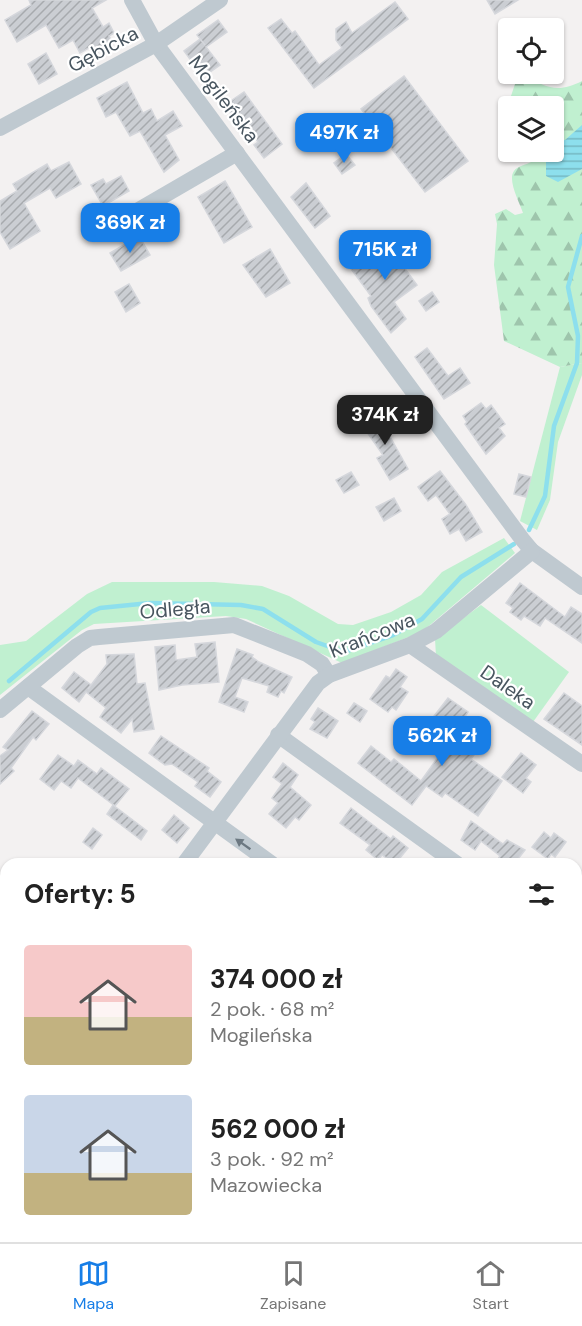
<!DOCTYPE html>
<html lang="pl">
<meta charset="utf-8">
<style>
body{margin:0;font-family:"DM Sans",sans-serif;background:#f2f2f2;color:#222;height:100vh;display:flex;flex-direction:column;font-size:22px;white-space:nowrap}
*{box-sizing:border-box;margin:0}
p{font-size:20px;color:#767676}
.icon{flex:none;width:33px;height:33px;fill:none;stroke:currentColor;stroke-width:2;stroke-linecap:round;stroke-linejoin:round}
.map{position:relative;flex:1;overflow:hidden}
.side{position:absolute;left:0px;top:858px;width:582px;height:384px;display:flex;flex-direction:column;background:#fff;border-radius:18px 18px 0 0;box-shadow:0 2px 4px #0004}
.side>*{flex:none}
.controls{position:absolute;left:498px;top:18px;display:grid;gap:12px}
.controls a{display:grid;place-items:center;width:66px;height:66px;border-radius:6px;background:#fff;box-shadow:0 2px 4px #0004;font-size:30px}
.price{position:absolute;translate:-50% -51px;padding:0 14px;border-radius:12px;background:#177ee7;color:#fff;font-size:20px;line-height:39px;filter:drop-shadow(0 2px 3px #0008)}
.price::after{content:'';position:absolute;left:50%;top:36px;width:18px;height:14px;margin-left:-9px;background:inherit;clip-path:polygon(0 0,100% 0,50% 100%)}
.price.selected{background:#222;color:#fff}
ul{padding:0;list-style:none}
li{display:flex;align-items:center;gap:18px;height:150px;padding:0 24px}
li span{display:grid;place-items:center;flex:none;width:168px;height:120px;border-radius:6px;color:#555}
li>.icon{margin-inline-start:auto}
span .icon{width:72px;height:72px;fill:#fffc;stroke-width:1}
li b{font-size:26px}
h2{display:flex;justify-content:space-between;align-items:center;height:72px;padding:0 24px;font-size:26px}
.menu{display:flex;justify-content:space-around;align-items:center;height:84px;border-top:2px solid #e0e0e0;background:#fff;font-size:16px;color:#767676}
.menu a{display:grid;justify-items:center;gap:3px}
.menu .selected{color:#177ee7}
.map>svg:first-child{display:block}
</style>
<div class="map">
<svg width="582" height="1242" viewBox="0 0 582 1242">
<defs>
<pattern id="forest-firs" width="22" height="20" patternUnits="userSpaceOnUse" patternTransform="scale(1.5)"><rect width="22" height="20" fill="#c0f0d0"/><path d="M5 1l3.5 6h-7zM16 11l3.5 6h-7z" fill="#9ec5ac"/></pattern>
<pattern id="water-rules" width="6" height="5" patternUnits="userSpaceOnUse" patternTransform="scale(1.5)"><rect width="6" height="5" fill="#8ddfed"/><path d="M0 2.5h6" fill="none" stroke="#75b8c3"/></pattern>
<pattern id="building-hatch" width="6" height="6" patternUnits="userSpaceOnUse" patternTransform="scale(1.5)"><rect width="6" height="6" fill="#cbced3"/><path d="M-1 1l2-2M0 6l6-6M5 7l2-2" fill="none" stroke="#a7aaae"/></pattern>
</defs>
<rect width="100%" height="100%" fill="#f3f1f1"/>
<g fill="#c0f0d0">
<path d="M582 363V375L558 442 550 500 537 530 520 521 560 367Z"/>
<path d="M504 538 515 553 430 625 419 633 342 663 246 619 226 616 94 624 82 630 0 695V645L26 641 87 594 112 582H214L262 586 289 596 338 624 353 625 391 612 421 595 442 572Z"/>
<path d="M481 605 569 672 533 722 436 656 435 639Z"/>
</g>
<path fill="url(#forest-firs)" d="M525 74C546 89 559 93 582 81V363L560 367 504 341 494 265 497 224 495 214 506 209 515 215 523 213C520 203 507 180 514 171 517 166 526 165 531 162L528 152H554V106H508V135L501 130 499 116 511 96 518 75Z"/>
<path fill="url(#water-rules)" d="M582 125V169L558 182 546 176V161L540 152H554V143L565 140Z"/>
<g fill="none" stroke-linecap="round" stroke-linejoin="round">
<g stroke="#8ddfed" stroke-width="4.5">
<path d="M529 530 545 496 554 426 577 363 578 336 568 287 582 236"/>
<path d="M9 681 91 612 100 608 150 603 241 605 263 609 316 642 344 652 393 635 422 619 461 577 514 544"/>
</g>
</g>
<g fill="url(#building-hatch)" stroke="#d5d7dc" stroke-width="1.5">
<path d="M29 0H106L92 8 103 27 109 23 114 33 109 36 113 43 96 53 92 46 80 53 73 40 59 48 46 25 17 42 5 20 31 5Z"/>
<path d="M487 0H518L495 14Z"/>
<path d="M395 2 408 19 314 88 268 28 281 19 292 33 295 31 319 65 342 48 336 40V29L346 22 352 33Z"/>
<path d="M218 20 227 32 206 47 220 65 203 77 184 51 200 39 205 45 197 35Z"/>
<path d="M46 53 57 74 39 84 28 64Z"/>
<path d="M404 76 468 161 425 192 361 109Z"/>
<path d="M127 82 143 113 151 109 157 121 173 111 182 126 165 135 179 160 164 172 140 131 130 136 116 112 106 117 97 98Z"/>
<path d="M244 92 282 144 264 158 254 145 258 142 241 117 235 120 225 105Z"/>
<path d="M346 154 355 165 342 174 334 163Z"/>
<path d="M69 162 81 184 56 198 50 188 24 203 40 231 10 249 0 232V201L17 191 13 184 47 164 51 171Z"/>
<path d="M121 176 129 191 103 206 91 185 103 179 106 184Z"/>
<path d="M225 181 252 227 224 243 198 197Z"/>
<path d="M306 183 330 216 315 228 291 197Z"/>
<path d="M139 236 150 255 121 271 110 253Z"/>
<path d="M398 236 406 247 395 255 417 285 394 302 406 319 391 333 371 306 368 298 371 296 346 262 358 254 363 261Z"/>
<path d="M270 249 290 283 266 297 243 265Z"/>
<path d="M129 284 140 303 126 312 115 292Z"/>
<path d="M432 292 439 302 426 311 419 301Z"/>
<path d="M427 348 448 376 460 368 470 383 444 399 415 357Z"/>
<path d="M481 403 486 409 491 405 505 424 499 428 505 436 486 454 465 424 467 422 463 416Z"/>
<path d="M380 412 391 430 388 433 408 469 390 480 377 458 383 455 362 425Z"/>
<path d="M440 471 466 505 482 532 466 541 459 529 450 534 442 519 450 514 436 495 428 501 418 487Z"/>
<path d="M351 472 359 485 344 493 336 480Z"/>
<path d="M519 474 531 477 526 497 514 494Z"/>
<path d="M394 498 401 511 384 521 376 507Z"/>
<path d="M520 583 565 617 571 607 582 614V643L545 618 540 626 524 616 521 620 510 612 513 608 506 603Z"/>
<path d="M215 642 219 682 182 685 159 690 155 647 175 645 176 660 197 657 195 644Z"/>
<path d="M237 649 253 655 252 657 259 662 292 677 284 693 281 691 278 697 267 692 269 686 242 678 235 697 248 702 244 712 219 702Z"/>
<path d="M134 654 137 684 145 683 154 729 134 732 132 719 121 733 100 717 106 708 86 692 79 702 62 688 74 672 91 685 88 689 107 664 106 655Z"/>
<path d="M396 669 407 677 400 687 408 692 396 710 392 707 388 712 370 699 386 676 390 678Z"/>
<path d="M564 693 582 706V745L544 719Z"/>
<path d="M448 698 468 712 462 721 470 727 465 733 482 744 471 759 502 781 478 816 445 793 442 797 426 786 412 805 358 763 371 746 391 762 394 759 421 781 441 753 434 748 449 727 434 716Z"/>
<path d="M354 703 367 711 360 722 347 713Z"/>
<path d="M318 708 338 721 327 738 310 729 315 722 311 719Z"/>
<path d="M32 711 49 724 36 740 33 737 11 768 14 771 0 784V756L8 750 3 747Z"/>
<path d="M161 736 209 768 207 771 221 782 210 797 195 786 198 782 172 764 165 765 149 753Z"/>
<path d="M521 753 536 765 526 778 531 782 523 793 502 777Z"/>
<path d="M58 755 74 766 78 760 97 774 101 768 129 789 115 806 78 778 71 788 61 781 54 790 40 779Z"/>
<path d="M283 763 298 775 290 787 311 805 299 820 295 817 286 828 269 814 278 803 272 798 282 784 273 777Z"/>
<path d="M113 805 147 831 141 840 107 814Z"/>
<path d="M351 808 391 839 393 836 408 848 395 864 382 855 378 860 366 850 370 845 340 823Z"/>
<path d="M174 815 189 828 177 843 162 830Z"/>
<path d="M471 821 503 844 507 840 525 850 514 864H495L500 856 481 841 475 850 461 840Z"/>
<path d="M93 828 102 835 92 849 83 842Z"/>
<path d="M544 832 551 838 554 833 566 842 555 857 551 854 548 859 532 847Z"/>
</g>
<g fill="none" stroke-linecap="round" stroke-linejoin="round">
<g stroke="#bfc9d0" stroke-width="16">
<path d="M132 0 156 44 522 539 532 551 582 587"/>
<path d="M0 128 156 44 220 0"/>
<path d="M101 232 237 153"/>
<path d="M410 645 582 764"/>
<path d="M28 687 272 864"/>
<path d="M0 710 77 646 90 638 99 637 234 625 307 654 322 664 329 675"/>
<path d="M278 735 457 864"/>
<path d="M184 864 318 683 329 675 410 645 436 631 532 551"/>
<path d="M0 947 6 951"/>
<path d="M576 949 582 954"/>
<path d="M576 1076 582 1080"/>
<path d="M0 1118 6 1110"/>
<path d="M184 1236 193 1242"/>
<path d="M411 1236 419 1242"/>
</g>
</g>
<defs><path id="oneway-solid" d="M-6-.8H1V-3.2L6.5 0L1 3.2V.8H-6Z" transform="scale(1.5)"/></defs>
<use fill="#6c7881" href="#oneway-solid" transform="translate(243 844) rotate(-145)"/>
<g text-anchor="middle" stroke-width="4.5" stroke-linejoin="round" paint-order="stroke">
<g font-size="20" fill="#48555f" stroke="#fff">
<text transform="translate(103 49) rotate(-28)" y="7">Gębicka</text>
<text transform="translate(224 99) rotate(53)" y="7">Mogileńska</text>
<text transform="translate(175 609) rotate(-5)" y="7">Odległa</text>
<text transform="translate(372 635) rotate(-22)" y="7">Krańcowa</text>
<text transform="translate(508 687) rotate(35)" y="7">Daleka</text>
</g>
</g>
</svg>
<div class="controls">
<a><svg class="icon" aria-label="locate" viewBox="0 0 24 24"><circle cx="12" cy="12" r="6"/><path d="M12 2v4M12 18v4M2 12h4M18 12h4"/></svg></a>
<a><svg class="icon" aria-label="layers" viewBox="0 0 24 24"><path d="M12 4l9 5-9 5-9-5zM3 14l9 5 9-5"/></svg></a>
</div>
<b class="price" style="left:344px;top:164px">497K zł</b>
<b class="price" style="left:130px;top:254px">369K zł</b>
<b class="price" style="left:385px;top:281px">715K zł</b>
<b class="price selected" style="left:385px;top:446px">374K zł</b>
<b class="price" style="left:442px;top:767px">562K zł</b>
<section class="side">
<h2>Oferty: 5<svg class="icon" aria-label="filters" viewBox="0 0 24 24"><path d="M4 7h16M4 17h16"/><circle cx="9" cy="7" r="2"/><circle cx="15" cy="17" r="2"/></svg></h2>
<ul>
<li><span style="background:linear-gradient(#f6c9c9 60%,#c2b280 0)"><svg class="icon" aria-label="home" viewBox="0 0 24 24"><path d="M3 11l9-7 9 7M6 9v11h12V9"/></svg></span><div><b>374 000 zł</b><p>2 pok. · 68 m²</p><p>Mogileńska</p></div></li>
<li><span style="background:linear-gradient(#c9d6e8 65%,#c2b280 0)"><svg class="icon" aria-label="home" viewBox="0 0 24 24"><path d="M3 11l9-7 9 7M6 9v11h12V9"/></svg></span><div><b>562 000 zł</b><p>3 pok. · 92 m²</p><p>Mazowiecka</p></div></li>
</ul>
</section>
</div>
<nav class="menu">
<a class="selected"><svg class="icon" aria-label="map" viewBox="0 0 24 24"><path d="M3 6l6-2 6 2 6-2v14l-6 2-6-2-6 2zM9 4v14M15 6v14"/></svg>Mapa</a>
<a><svg class="icon" aria-label="saved" viewBox="0 0 24 24"><path d="M7 4h10v16l-5-4-5 4z"/></svg>Zapisane</a>
<a><svg class="icon" aria-label="home" viewBox="0 0 24 24"><path d="M3 11l9-7 9 7M6 9v11h12V9"/></svg>Start</a>
</nav>
